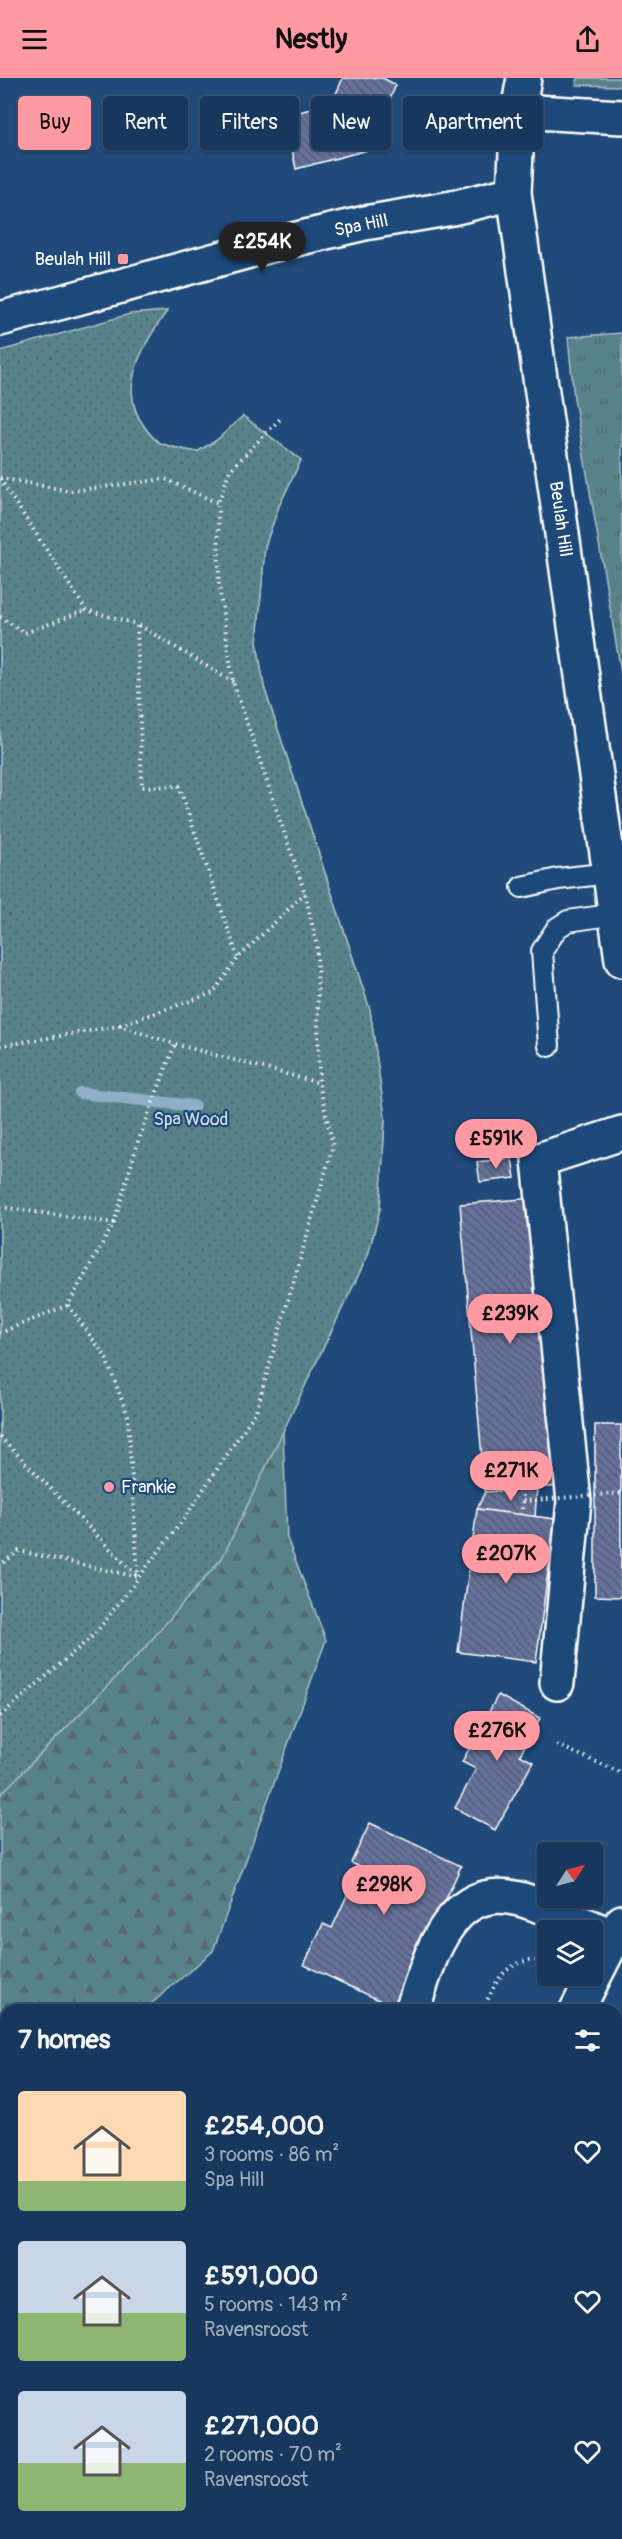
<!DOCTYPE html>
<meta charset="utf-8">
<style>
body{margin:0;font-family:Pangolin,sans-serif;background:#244365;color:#f1f3f6;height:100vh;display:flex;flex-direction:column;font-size:22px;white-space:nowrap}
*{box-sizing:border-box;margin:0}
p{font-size:20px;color:#9eacbb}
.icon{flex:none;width:33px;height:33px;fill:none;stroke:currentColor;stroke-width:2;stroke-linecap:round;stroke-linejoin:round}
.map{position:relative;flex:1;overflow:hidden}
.sheet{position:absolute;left:0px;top:1926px;width:622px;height:536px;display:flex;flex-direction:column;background:#17385c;border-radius:18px 18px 0 0;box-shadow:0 2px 4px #0004,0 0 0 2px #365272}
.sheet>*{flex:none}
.top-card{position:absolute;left:18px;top:18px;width:586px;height:54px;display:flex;gap:12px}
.needle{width:39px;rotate:54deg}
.fabs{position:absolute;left:537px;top:1764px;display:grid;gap:12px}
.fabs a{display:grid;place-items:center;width:66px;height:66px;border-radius:6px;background:#17385c;box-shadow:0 2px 4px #0004,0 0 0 2px #365272;font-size:30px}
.price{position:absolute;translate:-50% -51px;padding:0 14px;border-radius:21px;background:#ff9aa2;color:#111;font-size:20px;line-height:39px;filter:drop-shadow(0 2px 3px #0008)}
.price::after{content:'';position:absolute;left:50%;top:36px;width:18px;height:14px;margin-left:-9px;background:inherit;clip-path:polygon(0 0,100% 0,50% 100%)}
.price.current{background:#222;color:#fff}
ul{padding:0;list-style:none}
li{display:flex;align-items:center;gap:18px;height:150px;padding:0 18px}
li span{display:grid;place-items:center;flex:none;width:168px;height:120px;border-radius:6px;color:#555}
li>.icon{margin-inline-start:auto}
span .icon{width:72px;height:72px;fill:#fffc;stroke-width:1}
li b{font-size:26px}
h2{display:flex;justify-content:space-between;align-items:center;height:72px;padding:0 18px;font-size:26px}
.pill{padding:0 21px;border-radius:6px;background:#17385c;box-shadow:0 2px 4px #0004,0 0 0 2px #365272;font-size:21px;line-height:54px}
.pill.current{background:#ff9aa2;color:#111}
header{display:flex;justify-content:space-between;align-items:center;height:78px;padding:0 18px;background:#ff9aa2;color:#111;font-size:27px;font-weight:700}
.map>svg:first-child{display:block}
</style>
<header><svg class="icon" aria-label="menu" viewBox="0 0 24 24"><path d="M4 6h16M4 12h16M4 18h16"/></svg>Nestly<svg class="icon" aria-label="share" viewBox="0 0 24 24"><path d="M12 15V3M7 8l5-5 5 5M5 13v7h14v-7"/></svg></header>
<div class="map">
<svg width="622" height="2461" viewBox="0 0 622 2461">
<defs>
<pattern id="grass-tufts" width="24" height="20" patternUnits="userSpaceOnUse" patternTransform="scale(1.5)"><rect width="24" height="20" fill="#58828a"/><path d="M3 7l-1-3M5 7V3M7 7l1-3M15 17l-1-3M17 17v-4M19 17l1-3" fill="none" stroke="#536a6e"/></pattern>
<pattern id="forest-firs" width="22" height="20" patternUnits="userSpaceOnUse" patternTransform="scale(1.5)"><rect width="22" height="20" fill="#58828a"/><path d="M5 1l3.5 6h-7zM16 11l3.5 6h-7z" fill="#536a6e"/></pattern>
<pattern id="cemetery-stones" width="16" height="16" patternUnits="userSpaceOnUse" patternTransform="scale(1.5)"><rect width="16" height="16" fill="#58828a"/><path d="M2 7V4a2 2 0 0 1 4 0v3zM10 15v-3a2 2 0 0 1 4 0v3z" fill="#536a6e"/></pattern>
<pattern id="park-dots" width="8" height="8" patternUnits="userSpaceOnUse" patternTransform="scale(1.5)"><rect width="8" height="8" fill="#58828a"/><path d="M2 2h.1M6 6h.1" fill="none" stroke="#536a6e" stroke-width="1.8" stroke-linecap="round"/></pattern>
<pattern id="building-back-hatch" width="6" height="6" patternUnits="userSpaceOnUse" patternTransform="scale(1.5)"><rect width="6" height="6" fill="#65719c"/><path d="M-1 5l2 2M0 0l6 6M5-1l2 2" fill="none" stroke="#575d70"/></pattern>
</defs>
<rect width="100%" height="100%" fill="#1f4a7a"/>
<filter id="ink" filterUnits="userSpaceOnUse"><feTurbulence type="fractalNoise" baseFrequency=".0167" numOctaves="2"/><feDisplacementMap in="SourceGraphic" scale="12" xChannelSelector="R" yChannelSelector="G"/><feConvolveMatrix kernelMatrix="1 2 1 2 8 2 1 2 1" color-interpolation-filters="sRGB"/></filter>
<g filter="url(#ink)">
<path fill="#345684" d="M622 1949V2461H391L388 2456H616V1959Z"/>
<g fill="url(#grass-tufts)" stroke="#acc0c4" stroke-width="1.5">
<path d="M578 0H622V8L576 7Z"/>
<path d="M622 255V600L574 320 568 259Z"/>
</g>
<path fill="url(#forest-firs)" stroke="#acc0c4" stroke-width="1.5" d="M167 233C143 266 116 310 144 348 148 354 153 361 160 365 170 370 185 371 197 374L217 362 243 338 301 382 279 428 265 468 257 564 264 609 370 932 385 1040 380 1131 368 1177 283 1353 287 1460 326 1562 213 1873 144 1932H6V2029L0 2032V420Z"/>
<path fill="url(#cemetery-stones)" stroke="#acc0c4" stroke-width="1.5" d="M300 2456H384L388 2461H297Z"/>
<path fill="url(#park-dots)" stroke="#acc0c4" stroke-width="1.5" d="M167 233C143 266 116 311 144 348 148 354 153 361 160 365 170 370 185 371 197 374L217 362 243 338 301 382 279 428 265 468 257 564 264 609 370 932 385 1040 380 1131 368 1177 222 1480 141 1574 0 1717V273L130 236Z"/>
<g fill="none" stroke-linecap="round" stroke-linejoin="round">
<path stroke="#8eafc5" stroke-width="12" d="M80 1015 194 1028"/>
</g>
<g fill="url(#building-back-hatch)" stroke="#fff" stroke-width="1.5">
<path d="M343 0H383L396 7 367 72 296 91 285 38 332 25Z"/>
<path d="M512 1080 515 1100 480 1104 477 1084Z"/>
<path d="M535 1120 559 1408 485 1414 460 1126Z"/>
<path d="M595 1347H621V1519L595 1518Z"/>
<path d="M537 1410 535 1439 477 1431 485 1414Z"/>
<path d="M477 1431 555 1441 536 1584 458 1574Z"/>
<path d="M498 1617 540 1640 520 1677 533 1684 495 1752 455 1730 476 1691 462 1684Z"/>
<path d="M370 1745 461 1788 396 1930 304 1887 323 1846 332 1850 360 1789 351 1785Z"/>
</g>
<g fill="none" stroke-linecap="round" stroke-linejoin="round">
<defs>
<g id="lane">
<path d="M522 809 558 801 610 795"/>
<path d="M549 968 542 873 557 850 568 843 616 836"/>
<path d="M0 2337 6 2349"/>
</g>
<g id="street">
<path d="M557 1605 574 1423 539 1082 622 1055"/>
<path d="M412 1932C423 1902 432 1864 454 1840 485 1804 523 1820 559 1836 578 1844 596 1851 615 1859"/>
</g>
<g id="secondary">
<path d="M518 33 622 39"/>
<path d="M0 241 271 167 365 145 452 130 514 115"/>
</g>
<g id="primary">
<path d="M524 0 518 33 514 115 622 882"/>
<path d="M577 1932 622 1844"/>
<path d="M0 2406H6"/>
<path d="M251 2461 255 2456"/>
</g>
</defs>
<use href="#lane" stroke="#fff" stroke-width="24"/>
<use href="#street" stroke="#fff" stroke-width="38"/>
<use href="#secondary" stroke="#fff" stroke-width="38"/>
<use href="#primary" stroke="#fff" stroke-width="38"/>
<g stroke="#fff" stroke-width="4" stroke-dasharray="1.5 4.5" stroke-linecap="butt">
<path d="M0 400 70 413 165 401 218 425"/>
<path d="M0 401 86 532 137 546"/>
<path d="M0 539 25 555 86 532"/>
<path d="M233 604 137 546 142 709 179 708 238 880"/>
<path d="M120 947 213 915 238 880 305 815"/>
<path d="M0 968 119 948 175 966 319 1005"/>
<path d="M0 1129 114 1145 68 1227 0 1255"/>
<path d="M114 1145 138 1064 175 966"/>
<path d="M68 1227 105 1278 128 1338 138 1498"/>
<path d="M0 1359 138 1499 19 1473 0 1487"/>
<path d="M521 1437 523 1423"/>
<path d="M0 1638 95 1556 183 1442 256 1333 333 1068 319 1005 317 868 305 815 233 604 219 508 218 425 230 392 282 339"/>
<path d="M557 1667 622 1695"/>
<path d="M482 1932C498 1903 499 1888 534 1881L548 1889"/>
<path d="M0 2291 6 2304"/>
</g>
<use href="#lane" stroke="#1f4a7a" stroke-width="20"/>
<use href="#street" stroke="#1f4a7a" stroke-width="33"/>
<use href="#secondary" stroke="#1f4a7a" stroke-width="33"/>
<use href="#primary" stroke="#1f4a7a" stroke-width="33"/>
<path stroke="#fff" stroke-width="4" stroke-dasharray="1.5 4.5" stroke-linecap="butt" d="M523 1411V1423L622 1415"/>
</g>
</g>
<g fill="#ff9aa2" stroke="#1f4a7a" stroke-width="2">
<rect x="117" y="175" width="12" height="12" rx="3"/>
<circle cx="109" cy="1409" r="6"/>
</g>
<g text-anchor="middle" stroke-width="4.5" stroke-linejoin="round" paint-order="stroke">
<g font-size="18" fill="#fff" stroke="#1f4a7a">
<text transform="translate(361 147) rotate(-11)" y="6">Spa Hill</text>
<text transform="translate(561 441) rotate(82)" y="6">Beulah Hill</text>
</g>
<g font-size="18" fill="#fff" stroke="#1f4a7a" text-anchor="end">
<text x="111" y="187">Beulah Hill</text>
<text x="121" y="1415" text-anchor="start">Frankie</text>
</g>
<g font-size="18" fill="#d5e0e2" stroke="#1f4a7a">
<text x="191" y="1047">Spa Wood</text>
</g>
</g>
</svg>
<div class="fabs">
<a><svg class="needle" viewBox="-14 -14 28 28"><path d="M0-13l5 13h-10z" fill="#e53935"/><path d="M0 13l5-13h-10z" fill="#9eacbb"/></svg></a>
<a><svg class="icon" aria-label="layers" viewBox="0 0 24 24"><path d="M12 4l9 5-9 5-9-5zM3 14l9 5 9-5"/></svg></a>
</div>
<b class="price current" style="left:262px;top:195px">£254K</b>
<b class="price" style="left:496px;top:1092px">£591K</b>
<b class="price" style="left:510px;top:1267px">£239K</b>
<b class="price" style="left:511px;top:1424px">£271K</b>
<b class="price" style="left:506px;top:1507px">£207K</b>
<b class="price" style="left:497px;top:1684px">£276K</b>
<b class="price" style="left:384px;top:1838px">£298K</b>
<div class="top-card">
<a class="pill current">Buy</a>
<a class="pill">Rent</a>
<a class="pill">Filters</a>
<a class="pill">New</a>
<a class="pill">Apartment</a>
</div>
<section class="sheet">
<h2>7 homes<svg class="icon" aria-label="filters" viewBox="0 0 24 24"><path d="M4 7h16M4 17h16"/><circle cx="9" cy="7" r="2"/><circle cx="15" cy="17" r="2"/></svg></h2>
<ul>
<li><span style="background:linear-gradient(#ffd9b3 75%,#8fb573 0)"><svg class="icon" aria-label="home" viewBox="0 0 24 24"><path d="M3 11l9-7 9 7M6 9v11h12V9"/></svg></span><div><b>£254,000</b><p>3 rooms · 86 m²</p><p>Spa Hill</p></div><svg class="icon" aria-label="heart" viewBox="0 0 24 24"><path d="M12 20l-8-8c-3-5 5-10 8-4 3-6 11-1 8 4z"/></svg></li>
<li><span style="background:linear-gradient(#c9d6e8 60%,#8fb573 0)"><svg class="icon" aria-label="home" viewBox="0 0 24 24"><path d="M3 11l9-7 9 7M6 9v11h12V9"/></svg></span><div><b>£591,000</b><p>5 rooms · 143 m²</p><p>Ravensroost</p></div><svg class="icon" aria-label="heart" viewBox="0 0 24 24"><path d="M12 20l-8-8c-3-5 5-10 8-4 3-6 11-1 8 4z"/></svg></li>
<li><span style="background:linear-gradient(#c9d6e8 60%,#8fb573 0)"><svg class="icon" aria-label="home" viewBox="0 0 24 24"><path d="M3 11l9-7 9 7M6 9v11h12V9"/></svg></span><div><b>£271,000</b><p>2 rooms · 70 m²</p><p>Ravensroost</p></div><svg class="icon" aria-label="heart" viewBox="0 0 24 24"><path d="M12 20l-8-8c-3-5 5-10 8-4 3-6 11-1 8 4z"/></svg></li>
</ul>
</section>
</div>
